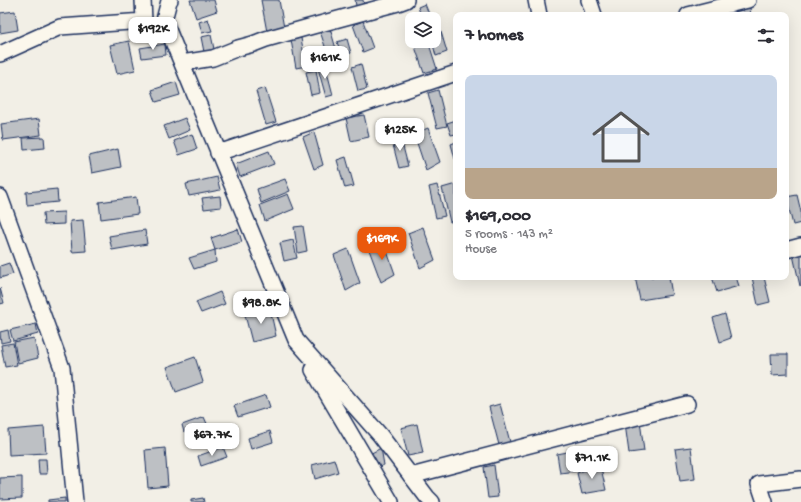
<!DOCTYPE html>
<meta charset="utf-8">
<style>
body{margin:0;font-family:"Gochi Hand",sans-serif;background:#f2f2f3;color:#2b2b33;height:100vh;display:flex;flex-direction:column;font-size:15px;white-space:nowrap}
*{box-sizing:border-box;margin:0}
p{font-size:13px;color:#7c7c81}
.icon{flex:none;width:22px;height:22px;fill:none;stroke:currentColor;stroke-width:2;stroke-linecap:round;stroke-linejoin:round}
.map{position:relative;flex:1;overflow:hidden}
.drawer{position:absolute;left:453px;top:12px;width:336px;height:268px;display:flex;flex-direction:column;background:#fff;border-radius:8px;box-shadow:0 4px 16px #0002}
.drawer>*{flex:none}
.controls{position:absolute;left:405px;top:12px;display:grid;gap:8px}
.controls a{display:grid;place-items:center;width:36px;height:36px;border-radius:8px;background:#fff;box-shadow:0 4px 16px #0002;font-size:20px}
.price{position:absolute;translate:-50% -34px;padding:0 9px;border-radius:8px;background:#fff;color:#222;font-size:13px;line-height:26px;filter:drop-shadow(0 1px 2px #0008)}
.price::after{content:'';position:absolute;left:50%;top:24px;width:12px;height:9px;margin-left:-6px;background:inherit;clip-path:polygon(0 0,100% 0,50% 100%)}
.price.selected{background:#ea580c;color:#fff}
ul{padding:0;list-style:none}
li{display:grid;align-content:center;gap:8px;height:212px;padding:0 12px}
li span{display:grid;place-items:center;height:124px;border-radius:8px;color:#555}
li>.icon{margin-inline-start:auto}
span .icon{width:72px;height:72px;fill:#fffc;stroke-width:1}
li b{font-size:17px}
h2{display:flex;justify-content:space-between;align-items:center;height:48px;padding:0 12px;font-size:17px}
.map>svg:first-child{display:block}
</style>
<div class="map">
<svg width="801" height="502" viewBox="0 0 801 502">
<rect width="100%" height="100%" fill="#f2efe6"/>
<filter id="ink" filterUnits="userSpaceOnUse"><feTurbulence type="fractalNoise" baseFrequency=".025" numOctaves="2"/><feDisplacementMap in="SourceGraphic" scale="8" xChannelSelector="R" yChannelSelector="G"/><feConvolveMatrix kernelMatrix="1 2 1 2 8 2 1 2 1" color-interpolation-filters="sRGB"/></filter>
<g filter="url(#ink)">
<g fill="#bdc0c4" stroke="#1b2f5e">
<path d="M190 0H214L217 11 196 18Z"/>
<path d="M261 0H279L284 28 267 32Z"/>
<path d="M355 0H363L364 5 356 6Z"/>
<path d="M425 4 431 19H422L418 7Z"/>
<path d="M750 8 751 15H743L742 9Z"/>
<path d="M15 11 18 30 0 33V13Z"/>
<path d="M208 19 212 31 202 33 199 22Z"/>
<path d="M363 21 373 48 363 52 353 25Z"/>
<path d="M329 25 339 59 330 62 319 28Z"/>
<path d="M441 32 447 52 436 56 432 41H434V34Z"/>
<path d="M211 35 214 49 204 52 201 37Z"/>
<path d="M301 38 306 66 296 68 291 40Z"/>
<path d="M347 39 351 53 342 56 337 42Z"/>
<path d="M129 41 135 70 117 74 110 45Z"/>
<path d="M413 41H428L437 69 424 73Z"/>
<path d="M165 44 166 55 142 58 140 48Z"/>
<path d="M325 64 333 95 326 97 317 65Z"/>
<path d="M361 64 367 89 358 91 352 67Z"/>
<path d="M316 70 320 93 311 95 306 72Z"/>
<path d="M176 82 180 95 156 102 152 90Z"/>
<path d="M265 88 276 122 266 125 256 91Z"/>
<path d="M438 90 447 126 437 128 428 93Z"/>
<path d="M364 115 369 137 351 141 346 118Z"/>
<path d="M185 118 190 130 169 139 164 126Z"/>
<path d="M39 119 41 135 3 140 1 124Z"/>
<path d="M456 120V134L451 135 447 123Z"/>
<path d="M428 128 440 162 426 170 414 134Z"/>
<path d="M314 132 323 165 314 169 303 137Z"/>
<path d="M192 134 197 149 179 155 174 141Z"/>
<path d="M400 135 408 166 399 168 391 137Z"/>
<path d="M44 137 45 148 24 150 23 138Z"/>
<path d="M456 142V159H455L451 144Z"/>
<path d="M118 149 121 167 92 173 89 156Z"/>
<path d="M269 151 274 164 240 177 236 164Z"/>
<path d="M346 157 354 186 345 188 337 160Z"/>
<path d="M217 177 220 190 189 196 186 184Z"/>
<path d="M285 179 290 191 261 203 257 189Z"/>
<path d="M456 184V221L450 222 442 188Z"/>
<path d="M437 185 445 216 436 218 429 187Z"/>
<path d="M57 189 58 202 27 205 26 192Z"/>
<path d="M288 194 294 209 265 221 260 205Z"/>
<path d="M797 195 801 212V223L793 225 786 197Z"/>
<path d="M220 196 221 207 204 209 202 198Z"/>
<path d="M136 197 138 214 101 219 99 202Z"/>
<path d="M64 212V224L44 225 43 213Z"/>
<path d="M83 220 86 251 72 252 70 221Z"/>
<path d="M303 226 307 251 298 253 294 227Z"/>
<path d="M423 227 435 260 420 268 408 233Z"/>
<path d="M238 229 242 242 215 250 211 238Z"/>
<path d="M145 230 147 244 112 250 109 236Z"/>
<path d="M293 240 297 258 284 261 280 243Z"/>
<path d="M383 240 395 274 381 282 368 247Z"/>
<path d="M348 249 360 283 346 291 334 255Z"/>
<path d="M215 250 216 262 194 269 189 258Z"/>
<path d="M801 253V285L800 286 793 255Z"/>
<path d="M9 263 13 274 0 278V266Z"/>
<path d="M635 277H669L672 295 640 300Z"/>
<path d="M712 277H736L739 286 717 292Z"/>
<path d="M752 277H764L770 302 758 305Z"/>
<path d="M0 288 4 303 0 304Z"/>
<path d="M220 292 225 304 201 313 196 302Z"/>
<path d="M270 309 276 336 252 342 245 315Z"/>
<path d="M725 314 731 338 720 342 713 318Z"/>
<path d="M36 324 38 334 13 341 10 330Z"/>
<path d="M8 330 10 341 1 343 0 332Z"/>
<path d="M34 338 38 358 18 363 14 342Z"/>
<path d="M13 343 17 365 5 367 1 345Z"/>
<path d="M771 354H788V374L772 375Z"/>
<path d="M195 357 203 382 176 392 167 367Z"/>
<path d="M266 395 270 407 238 417 234 406Z"/>
<path d="M500 404 510 442 499 445 489 407Z"/>
<path d="M204 417 208 426 188 433 187 430 184 432 182 425Z"/>
<path d="M640 421 644 451 629 453 625 424Z"/>
<path d="M417 424 423 453 408 456 401 428Z"/>
<path d="M44 427 46 453 9 455 8 430Z"/>
<path d="M270 431 273 442 251 449 248 438Z"/>
<path d="M223 447 227 457 201 466 198 456Z"/>
<path d="M691 447 695 479 680 481 675 449Z"/>
<path d="M165 448 168 486 148 488 145 450Z"/>
<path d="M381 448 384 465 367 472 362 458Z"/>
<path d="M573 451 576 471 560 473 557 454Z"/>
<path d="M38 459H46L47 474H39Z"/>
<path d="M334 459 338 472 315 479 312 465Z"/>
<path d="M600 464 606 490 582 494 577 473Z"/>
<path d="M494 465 498 497 488 498 484 467Z"/>
<path d="M22 477V498L0 499V478Z"/>
<path d="M65 498V502H48V500Z"/>
<path d="M203 498 204 502H191V500Z"/>
</g>
<g fill="none" stroke-linecap="round" stroke-linejoin="round">
<defs>
<g id="minor">
<path d="M170 0 169 1 164 20 296 340 380 435 427 497 432 502"/>
<path d="M536 0 539 15"/>
<path d="M589 0 594 15"/>
<path d="M688 15 748 0"/>
<path d="M0 54 60 27 144 21 143 0"/>
<path d="M188 62 213 58 238 48 253 44 266 39 309 27 379 8 398 3 406 0"/>
<path d="M218 153 456 73"/>
<path d="M0 197 62 368 75 502"/>
<path d="M786 250 801 246"/>
<path d="M313 370 391 502"/>
<path d="M411 476 687 404"/>
<path d="M765 502 759 484 801 479"/>
</g>
</defs>
<use href="#minor" stroke="#1b2f5e" stroke-width="18"/>
<use href="#minor" stroke="#fbf7ec" stroke-width="15"/>
</g>
</g>
</svg>
<div class="controls">
<a><svg class="icon" aria-label="layers" viewBox="0 0 24 24"><path d="M12 4l9 5-9 5-9-5zM3 14l9 5 9-5"/></svg></a>
</div>
<b class="price" style="left:153px;top:51px">$192K</b>
<b class="price" style="left:325px;top:80px">$161K</b>
<b class="price" style="left:400px;top:152px">$125K</b>
<b class="price selected" style="left:382px;top:261px">$169K</b>
<b class="price" style="left:261px;top:325px">$98.8K</b>
<b class="price" style="left:212px;top:457px">$67.7K</b>
<b class="price" style="left:592px;top:480px">$71.1K</b>
<section class="drawer">
<h2>7 homes<svg class="icon" aria-label="filters" viewBox="0 0 24 24"><path d="M4 7h16M4 17h16"/><circle cx="9" cy="7" r="2"/><circle cx="15" cy="17" r="2"/></svg></h2>
<ul>
<li><span style="background:linear-gradient(#c9d6e8 75%,#b9a48a 0)"><svg class="icon" aria-label="home" viewBox="0 0 24 24"><path d="M3 11l9-7 9 7M6 9v11h12V9"/></svg></span><div><b>$169,000</b><p>5 rooms · 143 m²</p><p>House</p></div></li>
</ul>
</section>
</div>
